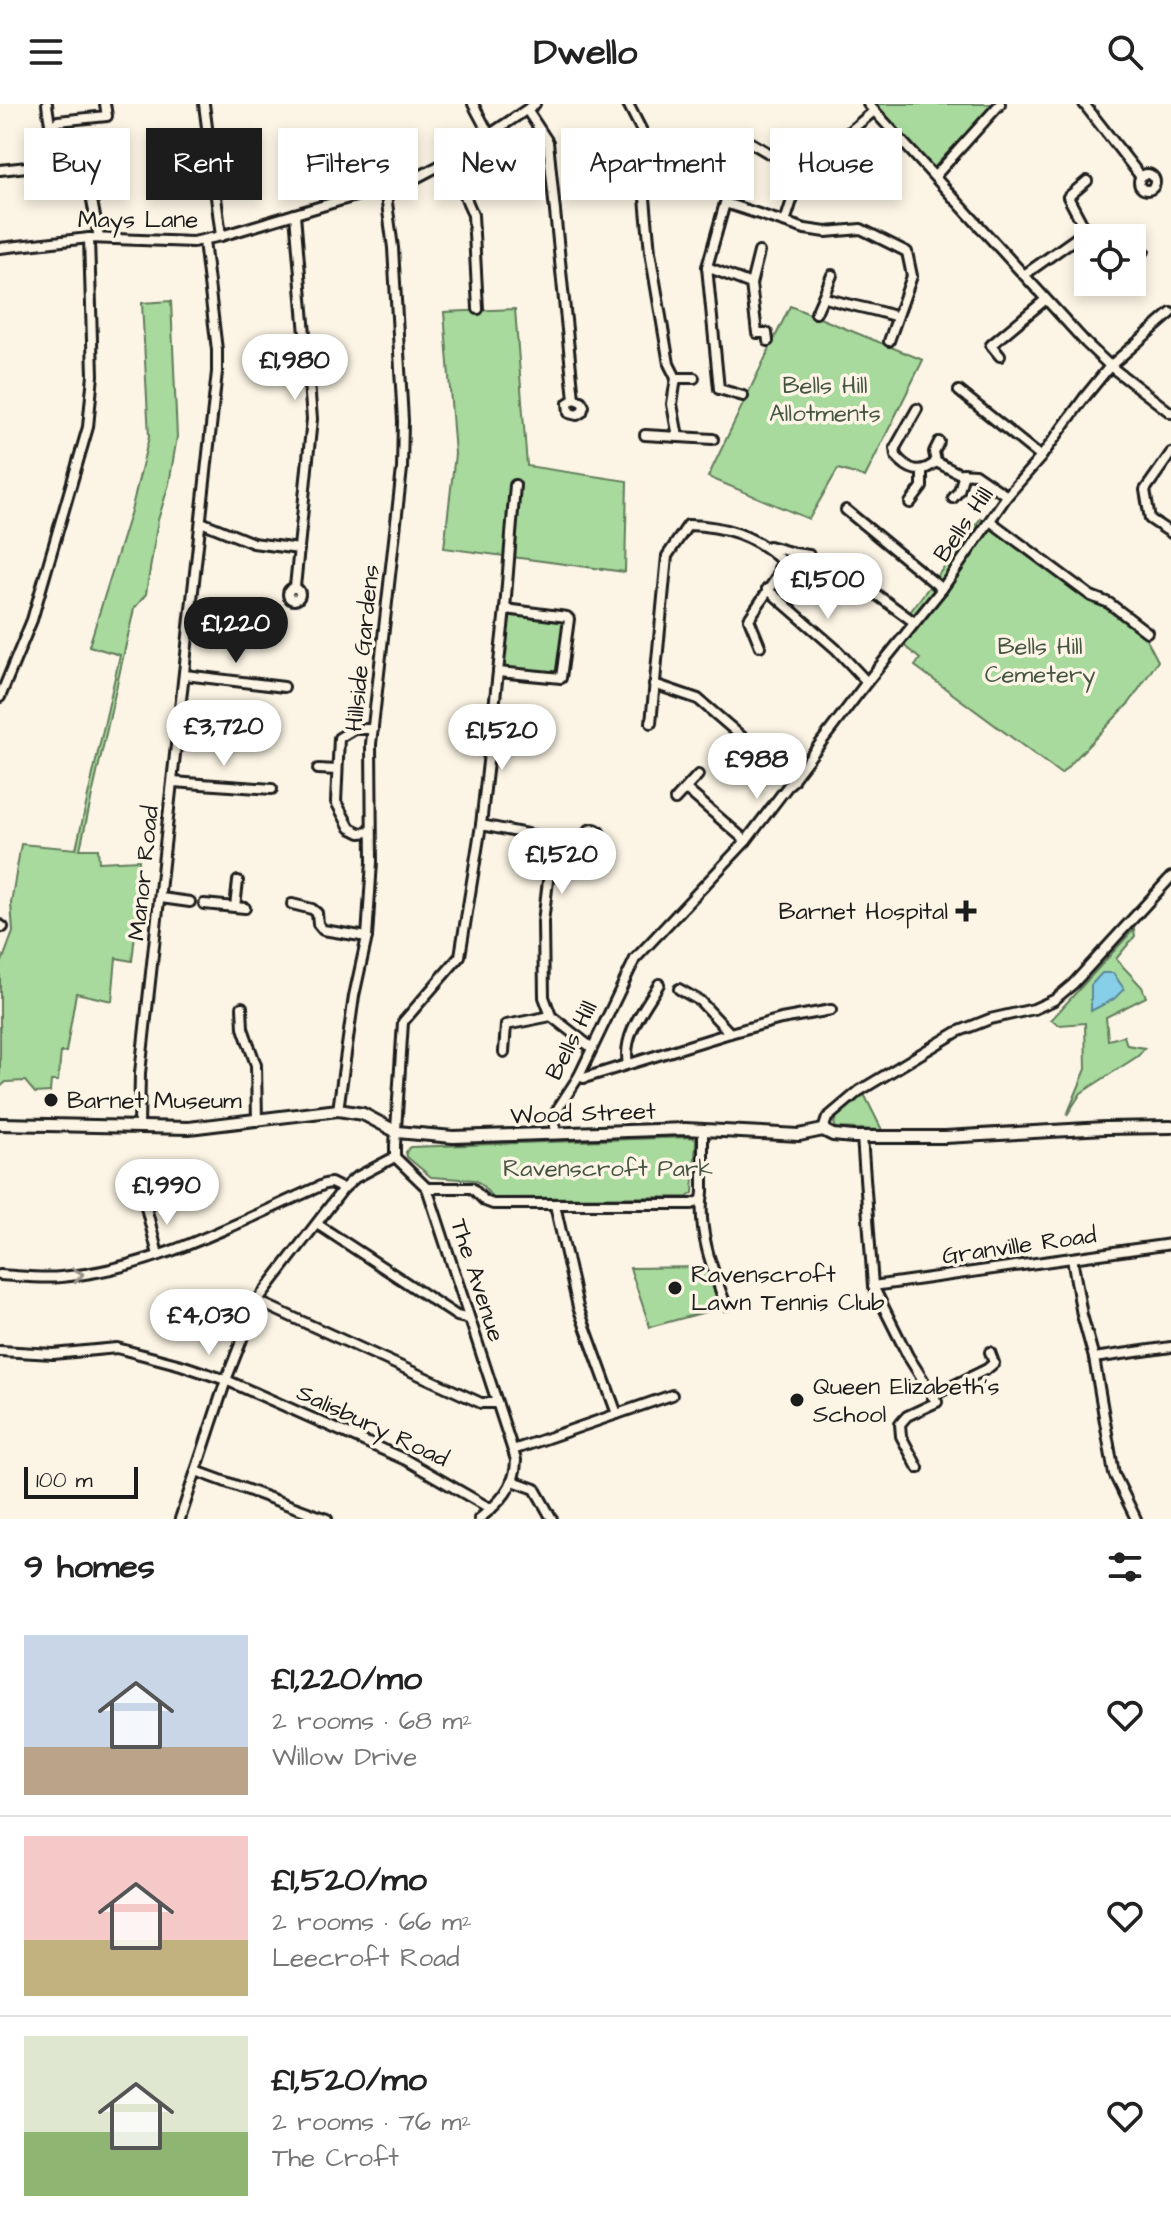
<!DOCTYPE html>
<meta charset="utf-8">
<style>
body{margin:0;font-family:"Architects Daughter",sans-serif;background:#f6f6f6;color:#222;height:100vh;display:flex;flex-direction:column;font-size:30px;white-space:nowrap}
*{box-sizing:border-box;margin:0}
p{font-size:26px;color:#767676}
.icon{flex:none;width:44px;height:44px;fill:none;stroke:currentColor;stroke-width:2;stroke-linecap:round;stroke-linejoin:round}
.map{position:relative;height:1415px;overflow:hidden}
.details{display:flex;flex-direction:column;background:#fff;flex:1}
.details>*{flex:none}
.hud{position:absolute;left:24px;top:24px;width:1124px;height:72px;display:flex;gap:16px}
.tools{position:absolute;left:1074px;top:120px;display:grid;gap:16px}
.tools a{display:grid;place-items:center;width:72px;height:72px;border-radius:0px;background:#fff;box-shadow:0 4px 12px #0003;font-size:40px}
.scale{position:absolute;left:24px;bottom:20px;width:114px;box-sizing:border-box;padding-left:8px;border:4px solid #1c1c1c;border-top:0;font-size:22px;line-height:28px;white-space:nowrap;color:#1c1c1c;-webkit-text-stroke:6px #fcf5e5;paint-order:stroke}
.price{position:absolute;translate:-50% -68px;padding:0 18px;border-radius:28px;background:#fff;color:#222;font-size:26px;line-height:52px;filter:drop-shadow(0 2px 4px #0008)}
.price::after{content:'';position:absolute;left:50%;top:48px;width:24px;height:18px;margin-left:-12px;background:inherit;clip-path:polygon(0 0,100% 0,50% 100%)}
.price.active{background:#1c1c1c;color:#fff}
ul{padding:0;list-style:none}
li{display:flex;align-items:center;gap:24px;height:200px;padding:0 24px}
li+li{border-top:2px solid #e0e0e0}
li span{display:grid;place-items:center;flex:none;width:224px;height:160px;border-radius:0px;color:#555}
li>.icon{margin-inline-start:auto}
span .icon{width:96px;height:96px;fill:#fffc;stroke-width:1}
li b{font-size:34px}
h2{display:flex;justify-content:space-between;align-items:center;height:96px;padding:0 24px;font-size:34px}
.pill{padding:0 28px;border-radius:0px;background:#fff;box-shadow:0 4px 12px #0003;font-size:28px;line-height:72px}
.pill.active{background:#1c1c1c;color:#fff}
header{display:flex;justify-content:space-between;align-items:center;height:104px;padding:0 24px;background:#fff;font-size:36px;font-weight:700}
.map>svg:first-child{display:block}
</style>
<header><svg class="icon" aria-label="menu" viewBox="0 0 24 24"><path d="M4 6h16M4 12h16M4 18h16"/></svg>Dwello<svg class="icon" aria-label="search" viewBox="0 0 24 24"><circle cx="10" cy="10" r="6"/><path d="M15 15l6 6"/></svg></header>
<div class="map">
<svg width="1171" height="1415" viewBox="0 0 1171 1415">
<rect width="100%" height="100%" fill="#fcf5e5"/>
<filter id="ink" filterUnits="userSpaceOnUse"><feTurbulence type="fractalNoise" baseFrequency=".0125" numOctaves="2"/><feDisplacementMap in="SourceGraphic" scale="16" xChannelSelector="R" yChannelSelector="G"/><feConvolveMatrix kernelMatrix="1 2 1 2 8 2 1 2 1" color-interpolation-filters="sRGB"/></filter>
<g filter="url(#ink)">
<g fill="#a7da9c" stroke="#627b5c" stroke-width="2">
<path d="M868 0H1000L935 72Z"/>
<path d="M171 197 177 333 169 380 158 416 146 490 134 505 80 745H98L99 758 139 756 137 813 132 857 116 854 112 897 76 889 66 948H61L58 977H51L50 988 35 989 25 977 6 978 0 983V863L13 828 11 799 21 740 76 745 120 551 89 542 131 407 149 333 142 199Z"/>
<path d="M790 202 923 256 865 373 838 365 809 415 708 373Z"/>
<path d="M515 205 527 362 627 377 625 468 444 444 455 350 444 208Z"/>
<path d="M981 414 1146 534 1158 557 1130 598 1061 670 915 562 920 555 902 540 911 507Z"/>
<path d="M509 509 565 516 560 570 503 566Z"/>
<path d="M1134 825 1135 832 1116 855 1142 883 1146 893 1106 913 1108 936 1124 932 1127 941 1145 944 1138 952 1081 989 1067 1011 1086 965 1085 919 1060 921 1051 916Z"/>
<path d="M864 990 882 1026 836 1024 834 1019 838 1011Z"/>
<path d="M692 1033 696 1036 693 1089 687 1093 493 1094 481 1080 475 1076 431 1073 407 1053 406 1048 410 1043Z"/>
<path d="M706 1163 720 1204 650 1223 630 1164Z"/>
</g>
<path fill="#87cee8" stroke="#5c8796" stroke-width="2" d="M1102 869H1113L1124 885 1114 895 1091 907V881Z"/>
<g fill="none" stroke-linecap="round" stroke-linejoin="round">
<defs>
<g id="minor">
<path d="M47 0C49 20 55 39 57 60"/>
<path d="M204 0 221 132"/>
<path d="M473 0 490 32"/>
<path d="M628 0 644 31 646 49 645 94 650 148 669 260 676 274 672 300 678 333"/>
<path d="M868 0 1086 239 1110 262 1171 309"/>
<path d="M1084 0 1141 73"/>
<path d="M527 6 548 38 574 295 568 299 569 309 577 311 582 308 584 302 581 297 574 295"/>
<path d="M53 21 58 17 107 12 105 0"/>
<path d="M738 31 801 68"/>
<path d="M444 60 465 92 473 111 478 205"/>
<path d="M0 66 72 58 82 61 87 70 99 134"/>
<circle cx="1147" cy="78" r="8"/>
<path d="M935 72 1000 0"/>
<path d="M1087 77 1068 93 1086 127 1097 134"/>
<path d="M785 118 801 68 874 7"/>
<path d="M0 144 89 134 193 138 221 132 416 74 456 53 535 0"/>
<path d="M759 148 751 180 757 229H767L768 237"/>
<path d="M1132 155 1144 147"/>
<path d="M707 163 751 180"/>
<path d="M1024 171 1086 127"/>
<path d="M823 193 832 171"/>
<path d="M816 209 823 193C848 202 872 204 897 213"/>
<path d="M1000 252 991 241 1045 196"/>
<path d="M676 274H694"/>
<path d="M959 287 1041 353"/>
<path d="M743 292 719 285 707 163 725 99 805 125 826 128 861 125 907 148 912 172 889 237"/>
<path d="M917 305 895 344 896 352C909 367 920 371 936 358"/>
<path d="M645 331 713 335"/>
<path d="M939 338 934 348 936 358 958 369 975 370 1007 392"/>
<path d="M1171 349 1145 386 1150 415 1171 429"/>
<path d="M953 394 959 387 964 369"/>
<path d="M910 399 922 383V368"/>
<path d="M846 406 942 485"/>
<path d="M990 417 1091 492 1109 499 1147 528"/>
<path d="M201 418 253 439 299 445"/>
<path d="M769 442 794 449 809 451"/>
<path d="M777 473 794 459V449"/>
<path d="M295 483 312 315 295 110"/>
<circle cx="294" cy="490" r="6"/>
<path d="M767 485 836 545 867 578"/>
<path d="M869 485 914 518"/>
<path d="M498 568 561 574 569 515 567 513 505 505"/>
<path d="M185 571 284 583"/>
<path d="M654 580 698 595 793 677"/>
<path d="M0 593 32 516 88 323 93 271 89 134"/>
<path d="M651 619 667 452 688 421C725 422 754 431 781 456L777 473 749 515 760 542"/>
<path d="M318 665 337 666"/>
<path d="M173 678 272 685"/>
<path d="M686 685 746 737"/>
<path d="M675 696 698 671"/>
<path d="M481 721 553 735 543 818 544 893 551 912 592 944"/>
<circle cx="593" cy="732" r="7"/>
<path d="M370 728 360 729 350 724 336 698 339 634 354 625H373"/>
<path d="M553 735H587"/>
<path d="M161 794 190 798"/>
<path d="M204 800 245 804"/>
<path d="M292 800 312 805 317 809 318 820 323 826 367 833"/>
<path d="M235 803 238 777"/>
<path d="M0 821 3 823"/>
<path d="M679 885 700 897 730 929"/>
<path d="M242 903 243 924 256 961 257 1017"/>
<path d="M504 948 506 921 551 912"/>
<path d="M628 960C622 931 645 904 659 880"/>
<path d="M579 972 584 974 730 929 781 915 831 906"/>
<path d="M338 1006 354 892 367 833 372 758 371 640 402 365 403 317 393 144 385 84"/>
<path d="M139 1023 140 969 217 268V246L204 137"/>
<path d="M703 1026V1088C697 1125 712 1165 726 1201"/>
<path d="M823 1026 827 1014 859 987 957 928 990 915 1034 905 1054 896 1073 880 1171 773"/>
<path d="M554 1030 557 1006 579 972 635 855 746 737 867 578 942 485 1007 392 1041 353 1084 294 1110 262 1171 209"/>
<path d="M862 1033 873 1182 908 1252 937 1298 907 1312 900 1320 901 1332 918 1364"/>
<path d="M427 1084H472L485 1097 493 1100H692L700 1097"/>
<path d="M555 1101 578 1203 617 1310"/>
<path d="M146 1103 158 1151"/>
<path d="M317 1120 457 1212 469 1215"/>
<path d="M1072 1154 1082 1211 1094 1254 1171 1243"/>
<path d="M0 1171C20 1172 41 1175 61 1173 155 1165 240 1117 325 1080L331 1079 343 1085"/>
<path d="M873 1182 1171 1140"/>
<path d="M257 1197 481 1299H497"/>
<path d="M0 1247 53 1250 117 1244 181 1261 226 1276 406 1356 491 1405"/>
<path d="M1094 1254 1114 1370 1136 1415"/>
<path d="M932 1292 987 1265 994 1259 990 1248"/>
<path d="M513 1346 672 1291"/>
<path d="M196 1367 327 1415"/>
<path d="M513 1377 535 1385 552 1415"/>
<path d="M180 1415 226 1276 257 1197 343 1085 355 1074 395 1053"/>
<path d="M479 1415C499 1399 516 1383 516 1356L427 1084 395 1053V1041L403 918 460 852 481 721 505 505 515 381"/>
</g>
<path id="major" d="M0 1020 189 1024 338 1006 363 1010 397 1028 453 1033 685 1025 799 1031 823 1026 833 1031 853 1033H945L1105 1024 1171 1023"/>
</defs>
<use href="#minor" stroke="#1c1c1c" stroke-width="14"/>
<use href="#major" stroke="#1c1c1c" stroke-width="16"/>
<use href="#minor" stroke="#fcf5e5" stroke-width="8"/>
<use href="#major" stroke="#fcf5e5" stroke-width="10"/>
</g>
<defs><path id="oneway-chevron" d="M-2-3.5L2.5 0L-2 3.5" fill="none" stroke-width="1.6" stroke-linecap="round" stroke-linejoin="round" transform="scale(2)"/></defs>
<use stroke="#97938b" href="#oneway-chevron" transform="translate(78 1171) rotate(-9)"/>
</g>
<g fill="#1c1c1c" stroke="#fcf5e5" stroke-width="3">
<path d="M962 795h8v8h8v8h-8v8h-8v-8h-8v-8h8z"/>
<circle cx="51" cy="996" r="8"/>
<circle cx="675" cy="1184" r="8"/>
<circle cx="797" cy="1296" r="8"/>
</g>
<g text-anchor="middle" stroke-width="7" stroke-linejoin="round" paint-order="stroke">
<g font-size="24" fill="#1c1c1c" stroke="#fcf5e5">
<text x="138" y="123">Mays Lane</text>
<text transform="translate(963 420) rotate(-55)" y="8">Bells Hill</text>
<text transform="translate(362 544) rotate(-84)" y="8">Hillside Gardens</text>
<text transform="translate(143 769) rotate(-84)" y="8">Manor Road</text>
<text transform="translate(571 936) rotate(-63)" y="8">Bells Hill</text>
<text transform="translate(583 1009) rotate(-2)" y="8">Wood Street</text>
<text transform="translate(1019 1141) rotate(-8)" y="8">Granville Road</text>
<text transform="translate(478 1176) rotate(72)" y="8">The Avenue</text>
<text transform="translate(373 1321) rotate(25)" y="8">Salisbury Road</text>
</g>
<g font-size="24" fill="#465542" stroke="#fcf5e5">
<text x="825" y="289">Bells Hill<tspan x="825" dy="28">Allotments</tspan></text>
<text x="1040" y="550">Bells Hill<tspan x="1040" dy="28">Cemetery</tspan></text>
<text x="608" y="1072">Ravenscroft Park</text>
</g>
<g font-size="24" fill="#1c1c1c" stroke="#fcf5e5" text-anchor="start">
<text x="948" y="815" text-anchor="end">Barnet Hospital</text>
<text x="67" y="1004">Barnet Museum</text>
<text x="691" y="1178">Ravenscroft<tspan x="691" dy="28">Lawn Tennis Club</tspan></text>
<text x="813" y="1290">Queen Elizabeth's<tspan x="813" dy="28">School</tspan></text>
</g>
</g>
</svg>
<div class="tools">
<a><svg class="icon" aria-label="locate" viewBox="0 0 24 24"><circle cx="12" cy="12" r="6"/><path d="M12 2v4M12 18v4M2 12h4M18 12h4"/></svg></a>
</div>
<div class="scale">100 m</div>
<b class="price" style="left:295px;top:298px">£1,980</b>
<b class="price" style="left:828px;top:517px">£1,500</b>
<b class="price active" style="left:236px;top:561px">£1,220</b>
<b class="price" style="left:224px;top:664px">£3,720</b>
<b class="price" style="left:502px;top:668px">£1,520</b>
<b class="price" style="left:757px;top:697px">£988</b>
<b class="price" style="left:562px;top:792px">£1,520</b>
<b class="price" style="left:167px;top:1123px">£1,990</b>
<b class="price" style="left:209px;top:1253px">£4,030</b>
<div class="hud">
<a class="pill">Buy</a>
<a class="pill active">Rent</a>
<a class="pill">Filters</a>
<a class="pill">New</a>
<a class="pill">Apartment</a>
<a class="pill">House</a>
</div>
</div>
<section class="details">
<h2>9 homes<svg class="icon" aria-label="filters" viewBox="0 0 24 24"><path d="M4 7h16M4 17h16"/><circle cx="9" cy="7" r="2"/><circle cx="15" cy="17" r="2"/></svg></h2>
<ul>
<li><span style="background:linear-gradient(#c9d6e8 70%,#b9a48a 0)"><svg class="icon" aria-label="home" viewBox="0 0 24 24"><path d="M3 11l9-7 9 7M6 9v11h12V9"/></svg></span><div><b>£1,220/mo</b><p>2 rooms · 68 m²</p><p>Willow Drive</p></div><svg class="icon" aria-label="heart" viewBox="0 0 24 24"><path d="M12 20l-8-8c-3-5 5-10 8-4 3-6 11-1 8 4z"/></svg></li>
<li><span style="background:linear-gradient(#f6c9c9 65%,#c2b280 0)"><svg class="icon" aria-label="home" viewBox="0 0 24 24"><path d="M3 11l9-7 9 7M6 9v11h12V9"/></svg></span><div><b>£1,520/mo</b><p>2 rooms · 66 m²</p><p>Leecroft Road</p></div><svg class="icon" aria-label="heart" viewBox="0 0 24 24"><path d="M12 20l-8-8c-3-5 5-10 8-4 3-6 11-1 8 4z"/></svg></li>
<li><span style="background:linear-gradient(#dfe7d0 60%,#8fb573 0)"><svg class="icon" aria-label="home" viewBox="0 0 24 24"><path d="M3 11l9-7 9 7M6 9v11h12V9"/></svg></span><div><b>£1,520/mo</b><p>2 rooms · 76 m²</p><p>The Croft</p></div><svg class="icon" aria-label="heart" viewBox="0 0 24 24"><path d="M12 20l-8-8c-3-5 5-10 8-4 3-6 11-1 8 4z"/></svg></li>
</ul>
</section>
